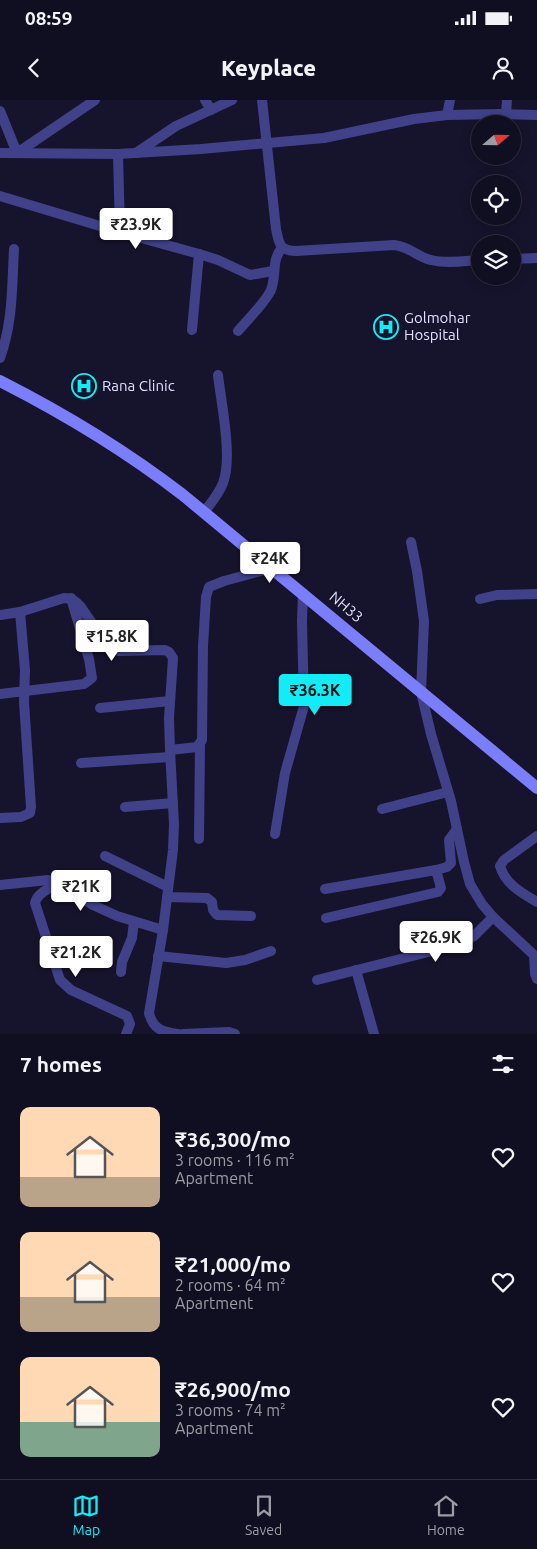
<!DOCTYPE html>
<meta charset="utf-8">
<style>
body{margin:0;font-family:Ubuntu,sans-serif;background:#1e1c2e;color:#f1f3f6;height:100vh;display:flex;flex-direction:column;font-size:19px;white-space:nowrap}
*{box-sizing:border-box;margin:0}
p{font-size:16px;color:#9c9ca5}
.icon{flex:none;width:28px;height:28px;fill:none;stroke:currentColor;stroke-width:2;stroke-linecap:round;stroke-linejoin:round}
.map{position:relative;height:934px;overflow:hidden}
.side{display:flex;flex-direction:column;background:#100e21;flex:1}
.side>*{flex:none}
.needle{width:32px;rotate:70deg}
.tools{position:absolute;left:471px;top:15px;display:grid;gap:10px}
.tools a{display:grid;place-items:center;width:50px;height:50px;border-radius:50%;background:#100e21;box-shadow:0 2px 12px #0003,0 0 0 1px #302e3f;font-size:25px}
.price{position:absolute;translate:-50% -42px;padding:0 11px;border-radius:5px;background:#fff;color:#222;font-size:16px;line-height:32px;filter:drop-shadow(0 1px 2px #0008)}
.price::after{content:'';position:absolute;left:50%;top:30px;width:15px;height:11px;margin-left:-8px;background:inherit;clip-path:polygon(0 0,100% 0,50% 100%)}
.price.on{background:#13ecf6;color:#111}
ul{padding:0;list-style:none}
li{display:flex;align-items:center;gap:15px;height:125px;padding:0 20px}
li span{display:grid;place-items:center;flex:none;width:140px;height:100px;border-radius:10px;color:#555}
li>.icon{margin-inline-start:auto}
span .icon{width:60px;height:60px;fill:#fffc;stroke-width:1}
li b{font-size:21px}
h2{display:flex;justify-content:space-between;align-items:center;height:60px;padding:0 20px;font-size:21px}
.status{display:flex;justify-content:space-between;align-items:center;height:35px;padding:0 25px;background:#100e21;direction:ltr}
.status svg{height:14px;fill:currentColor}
header{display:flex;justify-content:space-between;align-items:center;height:65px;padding:0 20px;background:#100e21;font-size:22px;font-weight:800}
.menu{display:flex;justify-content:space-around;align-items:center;height:70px;border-top:1px solid #302e3f;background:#100e21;font-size:14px;color:#9c9ca5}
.menu a{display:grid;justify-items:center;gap:2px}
.menu .on{color:#13ecf6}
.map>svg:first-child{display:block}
</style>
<div class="status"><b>08:59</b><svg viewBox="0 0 49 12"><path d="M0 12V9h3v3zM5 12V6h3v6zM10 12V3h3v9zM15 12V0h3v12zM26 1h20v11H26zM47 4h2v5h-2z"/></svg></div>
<header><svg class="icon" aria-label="back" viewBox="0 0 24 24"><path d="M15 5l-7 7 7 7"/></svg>Keyplace<svg class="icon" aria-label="person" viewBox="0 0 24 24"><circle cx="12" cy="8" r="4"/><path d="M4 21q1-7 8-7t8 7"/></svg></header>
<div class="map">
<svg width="537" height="934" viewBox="0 0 537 934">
<rect width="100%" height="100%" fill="#16132c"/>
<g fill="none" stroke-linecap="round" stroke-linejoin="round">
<g stroke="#404189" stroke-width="10">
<path d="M205 0 211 10"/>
<path d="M262 0 276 129C279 143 279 151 296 151L394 145C411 147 417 157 431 160 447 164 464 161 480 160"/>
<path d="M0 11 17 53 95 0"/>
<path d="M506 14 507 0"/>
<path d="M447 15 450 0"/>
<path d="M0 53 118 54 201 49 324 38 414 19 447 15 499 14 537 15"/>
<path d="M136 53 176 26 232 0"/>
<path d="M118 54 120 132"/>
<path d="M0 96 120 132 199 154 218 160 250 175 273 171"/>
<path d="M512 159 537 158"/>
<path d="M192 230 199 154"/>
<path d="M238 231C248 219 265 203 271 190 277 175 271 160 282 148"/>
<path d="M0 258C13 223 12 185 14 149"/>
<path d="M204 412C211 403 219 394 223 383 233 358 221 302 218 275"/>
<path d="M411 442 417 471 424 521 421 592 431 634 451 701 464 762 470 784 482 804 493 817 534 855 535 874 537 879"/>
<path d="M480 499 497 495 537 494"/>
<path d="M0 515 20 512 64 498C72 498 76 501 81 507L107 545 119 551 165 550 169 552 173 558 169 618 170 650"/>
<path d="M0 594 84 584 92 578 89 559 71 498"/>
<path d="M100 608 170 601"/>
<path d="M81 663 170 657"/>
<path d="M125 707 173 703"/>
<path d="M382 709 448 692"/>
<path d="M0 718 21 717 30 713 31 707 24 602 25 570 20 512"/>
<path d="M275 734 285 673 304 606 302 521 303 493"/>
<path d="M537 736 504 760 500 766C505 784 522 793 537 802"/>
<path d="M199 739 200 644"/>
<path d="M105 756 168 787"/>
<path d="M59 783C50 788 37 793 35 803L60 880 71 890 127 916 130 924 126 934"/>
<path d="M0 785 48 780 59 783 93 805 117 816 163 830"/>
<path d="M325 789 436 770 447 767 451 763 449 740 457 729"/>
<path d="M167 797 207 798 212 802 213 810 217 815 251 816"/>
<path d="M326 818 438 792 441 788 436 770"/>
<path d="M158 856 226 863 245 860 271 851"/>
<path d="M356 870 374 934"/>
<path d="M121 872 122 862 132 838 134 822"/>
<path d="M317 880 456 845 474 836 493 817"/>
<path d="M178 934C162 932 153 929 149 913L163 830 173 750 174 724 170 650 197 647 202 640 203 546 206 497 209 487 224 481 272 468"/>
<path d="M183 934 229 932 235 934"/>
</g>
<path stroke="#7a7efa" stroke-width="12" d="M0 281C65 314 126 351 183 395L537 688"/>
</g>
<defs>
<symbol id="hospital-ring" viewBox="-11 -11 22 22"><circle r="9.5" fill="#16132c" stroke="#13ecf6" stroke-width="1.5"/><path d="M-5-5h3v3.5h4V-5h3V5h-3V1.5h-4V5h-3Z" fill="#13ecf6"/></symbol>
</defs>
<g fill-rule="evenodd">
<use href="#hospital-ring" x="372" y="213" width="28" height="28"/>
<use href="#hospital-ring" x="70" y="272" width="28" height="28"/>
</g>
<g text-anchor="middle" stroke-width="4" stroke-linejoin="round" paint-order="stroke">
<g font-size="15" fill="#e1dffe" stroke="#16132c" text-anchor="start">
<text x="404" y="223">Golmohar<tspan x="404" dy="17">Hospital</tspan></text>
<text x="102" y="291">Rana Clinic</text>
</g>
<g font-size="15" fill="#e1dffe" stroke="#16132c">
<text transform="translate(346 507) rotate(40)" y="5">NH33</text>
</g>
</g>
</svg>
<div class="tools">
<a><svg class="needle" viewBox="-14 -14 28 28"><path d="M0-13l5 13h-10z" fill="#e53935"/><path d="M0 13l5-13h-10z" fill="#9c9ca5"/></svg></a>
<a><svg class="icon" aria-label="locate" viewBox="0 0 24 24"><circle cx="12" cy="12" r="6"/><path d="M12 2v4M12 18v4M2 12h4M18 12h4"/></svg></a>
<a><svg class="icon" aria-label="layers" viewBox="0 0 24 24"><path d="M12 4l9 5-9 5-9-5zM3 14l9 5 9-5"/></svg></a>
</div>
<b class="price" style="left:136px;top:150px">₹23.9K</b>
<b class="price" style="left:270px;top:484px">₹24K</b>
<b class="price" style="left:112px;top:562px">₹15.8K</b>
<b class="price on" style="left:315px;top:616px">₹36.3K</b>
<b class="price" style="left:81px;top:812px">₹21K</b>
<b class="price" style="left:436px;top:863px">₹26.9K</b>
<b class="price" style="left:76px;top:878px">₹21.2K</b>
</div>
<section class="side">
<h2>7 homes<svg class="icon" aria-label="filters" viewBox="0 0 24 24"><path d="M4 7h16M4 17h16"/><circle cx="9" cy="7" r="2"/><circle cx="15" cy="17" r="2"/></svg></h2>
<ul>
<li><span style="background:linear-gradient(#ffd9b3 70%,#b9a48a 0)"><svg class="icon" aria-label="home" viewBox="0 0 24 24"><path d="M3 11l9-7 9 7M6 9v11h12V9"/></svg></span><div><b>₹36,300/mo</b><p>3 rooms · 116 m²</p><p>Apartment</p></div><svg class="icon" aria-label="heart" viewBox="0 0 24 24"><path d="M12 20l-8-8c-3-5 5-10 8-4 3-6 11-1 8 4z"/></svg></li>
<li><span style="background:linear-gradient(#ffd9b3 65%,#b9a48a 0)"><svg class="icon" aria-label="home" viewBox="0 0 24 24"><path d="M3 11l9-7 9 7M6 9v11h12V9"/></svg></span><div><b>₹21,000/mo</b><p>2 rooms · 64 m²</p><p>Apartment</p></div><svg class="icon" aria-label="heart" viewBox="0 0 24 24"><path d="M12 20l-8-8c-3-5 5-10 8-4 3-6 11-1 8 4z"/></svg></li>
<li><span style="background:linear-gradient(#ffd9b3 65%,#7fa58c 0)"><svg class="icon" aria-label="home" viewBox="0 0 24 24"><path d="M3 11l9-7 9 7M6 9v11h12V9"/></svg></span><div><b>₹26,900/mo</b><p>3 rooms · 74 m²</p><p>Apartment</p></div><svg class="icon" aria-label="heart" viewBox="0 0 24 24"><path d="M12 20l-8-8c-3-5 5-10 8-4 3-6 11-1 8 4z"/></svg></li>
</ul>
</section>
<nav class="menu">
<a class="on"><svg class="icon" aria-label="map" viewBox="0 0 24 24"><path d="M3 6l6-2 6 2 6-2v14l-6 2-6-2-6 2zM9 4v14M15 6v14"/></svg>Map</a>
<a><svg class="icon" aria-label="saved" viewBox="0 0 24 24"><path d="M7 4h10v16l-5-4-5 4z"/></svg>Saved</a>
<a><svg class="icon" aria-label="home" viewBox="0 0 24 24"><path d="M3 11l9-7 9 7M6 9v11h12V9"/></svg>Home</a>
</nav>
